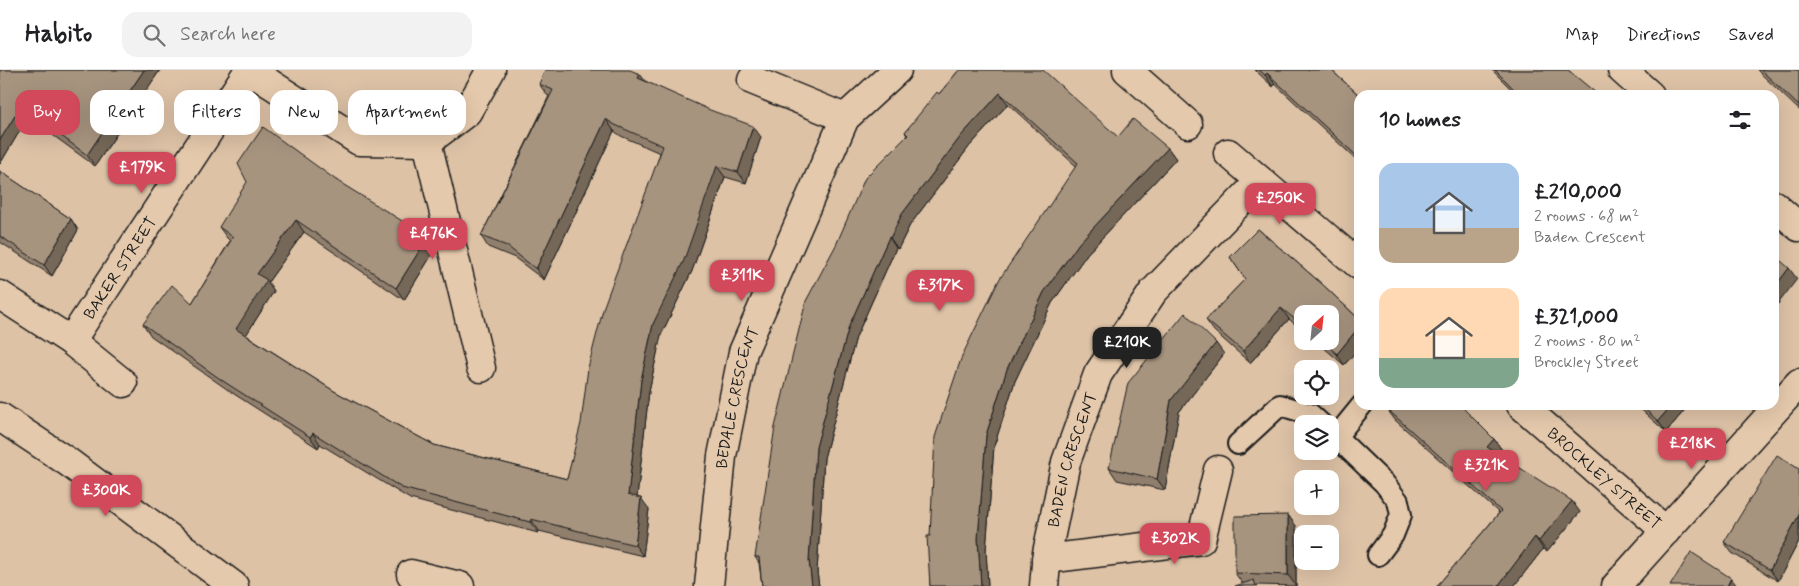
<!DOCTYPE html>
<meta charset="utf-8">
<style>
body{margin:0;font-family:Mynerve,sans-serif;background:#f2f2f2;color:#202124;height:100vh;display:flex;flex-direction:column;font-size:19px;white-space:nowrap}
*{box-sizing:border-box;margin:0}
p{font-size:16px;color:#757577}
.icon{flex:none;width:28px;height:28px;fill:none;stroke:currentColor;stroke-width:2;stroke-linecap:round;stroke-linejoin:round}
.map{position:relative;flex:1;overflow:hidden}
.drawer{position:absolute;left:1354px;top:20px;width:425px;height:320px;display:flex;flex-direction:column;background:#fff;border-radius:15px;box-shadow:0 5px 20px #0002}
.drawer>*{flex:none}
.guide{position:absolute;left:15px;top:20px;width:475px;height:45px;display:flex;gap:10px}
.needle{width:32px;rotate:27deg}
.buttons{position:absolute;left:1294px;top:235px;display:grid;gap:10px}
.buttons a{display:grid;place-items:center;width:45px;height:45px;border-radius:10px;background:#fff;box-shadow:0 5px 20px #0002;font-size:25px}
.price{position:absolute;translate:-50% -42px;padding:0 11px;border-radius:10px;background:#d1495b;color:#fff;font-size:16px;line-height:32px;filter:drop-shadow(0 1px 2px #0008)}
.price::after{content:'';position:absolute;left:50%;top:30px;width:15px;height:11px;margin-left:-8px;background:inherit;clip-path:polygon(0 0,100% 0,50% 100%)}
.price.selected{background:#222;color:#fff}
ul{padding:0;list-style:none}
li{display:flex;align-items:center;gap:15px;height:125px;padding:0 25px}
li span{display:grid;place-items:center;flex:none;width:140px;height:100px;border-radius:15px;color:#555}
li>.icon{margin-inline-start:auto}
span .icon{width:60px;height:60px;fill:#fffc;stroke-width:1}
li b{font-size:21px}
h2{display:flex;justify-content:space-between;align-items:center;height:60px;padding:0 25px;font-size:21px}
.tag{padding:0 18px;border-radius:15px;background:#fff;box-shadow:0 5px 20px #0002;font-size:18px;line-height:45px}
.tag.selected{background:#d1495b;color:#fff}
header{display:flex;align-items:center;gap:30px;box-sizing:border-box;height:70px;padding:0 25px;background:#fff;border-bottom:1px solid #e0e0e0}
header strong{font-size:24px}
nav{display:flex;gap:28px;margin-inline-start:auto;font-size:18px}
.search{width:350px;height:45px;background:#f2f2f2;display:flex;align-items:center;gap:12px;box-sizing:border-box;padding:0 18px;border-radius:15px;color:#757577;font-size:19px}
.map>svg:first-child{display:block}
</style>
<header>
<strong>Habito</strong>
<div class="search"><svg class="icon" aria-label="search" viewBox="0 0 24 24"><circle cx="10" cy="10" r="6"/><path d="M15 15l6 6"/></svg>Search here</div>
<nav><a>Map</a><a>Directions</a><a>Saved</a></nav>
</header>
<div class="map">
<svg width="1799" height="516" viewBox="0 0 1799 516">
<rect width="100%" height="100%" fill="#ddc2a6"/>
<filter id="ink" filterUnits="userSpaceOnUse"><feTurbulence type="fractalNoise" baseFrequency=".02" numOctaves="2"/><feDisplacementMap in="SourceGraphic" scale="10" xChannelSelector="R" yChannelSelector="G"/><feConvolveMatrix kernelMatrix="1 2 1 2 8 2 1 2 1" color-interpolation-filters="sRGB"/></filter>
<g filter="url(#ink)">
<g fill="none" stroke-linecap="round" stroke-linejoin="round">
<defs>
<g id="lane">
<path d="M1330 361 1384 413 1398 431 1401 445 1393 465 1378 485"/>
<path d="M1336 367 1362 335"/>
<path d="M1238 374 1280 335 1310 344 1321 354"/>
</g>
<g id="street">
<path d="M249 0 359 71 427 72 467 42 491 0"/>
<path d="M1127 0 1188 54"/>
<path d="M1622 0 1650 25"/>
<path d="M752 10 845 48"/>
<path d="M427 72 481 298"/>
<path d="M1228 83 1359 195"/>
<path d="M1774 135 1799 157"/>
<path d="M0 225 71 271 123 313"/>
<path id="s1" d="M71 271 249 0"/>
<path id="s2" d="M1521 335 1666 461"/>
<path d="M1046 489 1201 470 1218 400"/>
<path d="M411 504 460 516"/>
<path id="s3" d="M709 516 722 386 743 282 845 48 897 0"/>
<path id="s4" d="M1044 516 1047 483 1066 392 1098 304 1153 222 1260 111"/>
<path d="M1616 516 1799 313"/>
</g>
<path id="secondary" d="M0 347 68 392 234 516"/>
</defs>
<use href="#lane" stroke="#1c1c1c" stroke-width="24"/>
<use href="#street" stroke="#1c1c1c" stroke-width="31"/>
<use href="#secondary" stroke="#1c1c1c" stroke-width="31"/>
<use href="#lane" stroke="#e5c9ac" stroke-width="20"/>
<use href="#street" stroke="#e5c9ac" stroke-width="28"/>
<use href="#secondary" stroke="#e5c9ac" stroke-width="28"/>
</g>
<g fill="#907f6d" stroke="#1c1c1c">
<path d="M0 0H160L95 96 28 47 0 94Z"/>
<path d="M959 0 1118 67 1168 78 1176 89 1087 184 1052 233 1015 311 994 376 986 480 988 516H930V466L1076 96 1008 34 969 77 910 155 898 179 896 178 856 267 824 388 817 502 819 516H762L759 493 755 487 907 66 905 62 939 24Z"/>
<path d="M1255 0H1331L1359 25V92L1275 14 1273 17Z"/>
<path d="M1492 0H1568L1597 25H1517Z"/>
<path d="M1757 0H1799V40Z"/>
<path d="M645 11 761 67 746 113 725 107 692 201 661 265 649 321 637 427 649 439 643 486 539 461 538 463 410 429 320 374 318 378 231 322 151 266 143 254 192 233 230 171 227 168 219 157 336 110 436 178 404 230 304 162 268 212 274 221 246 265 334 321 434 375 567 409 660 83 621 66 614 61 544 210 515 188 488 177 481 166 549 26 547 25 539 14Z"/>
<path d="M0 101 71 149 78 160 52 206 0 172Z"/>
<path d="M1258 159 1322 214 1359 249V278L1344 295 1316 271H1330V244H1302V260L1289 249 1250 293 1214 261 1206 250 1245 209 1230 187Z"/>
<path d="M1224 284 1179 342 1165 420 1117 410 1109 398Z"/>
<path d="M1636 335H1689L1666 362Z"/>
<path d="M1387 339 1494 369 1502 380 1498 384 1580 442 1547 482 1543 479 1514 516H1437L1499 443 1395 350Z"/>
<path d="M1799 399V471L1778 511 1732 483 1724 472Z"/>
<path d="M1288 445 1296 456V516L1257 515 1258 516 1242 513 1235 503Z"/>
</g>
<g fill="#756859" stroke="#1c1c1c">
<path d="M144 0H160L95 96 87 85Z"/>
<path d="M1267 3 1275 14 1273 17 1265 5Z"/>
<path d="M640 4 648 15 638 8Z"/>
<path d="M1000 23 1008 34 969 77 910 155 898 179 890 168 902 144 961 66Z"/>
<path d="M21 36 28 47 0 94V70Z"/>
<path d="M606 49 614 61 544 210 536 199Z"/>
<path d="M753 56 761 67 746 113 738 102Z"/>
<path d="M1168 78 1176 89 1087 184 1052 233 1015 311 994 376 986 480 988 516H981L978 469 986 365 1007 299 1044 222 1079 173Z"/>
<path d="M717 96 725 107 692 201 661 265 649 321 636 436 628 425 641 310 653 254Z"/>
<path d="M71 149 78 160 52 206 44 195Z"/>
<path d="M296 150 304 162 268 212 274 221 243 270 236 259 257 204Z"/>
<path d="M428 167 436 178 404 230 396 218Z"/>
<path d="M889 167 896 178 856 267 824 388 817 502 819 516H812L809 491 816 377 849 256Z"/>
<path d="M1789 198 1797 209 1774 239V218Z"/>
<path d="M1281 238 1289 249 1250 293 1243 281Z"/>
<path d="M1359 257V278L1344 295 1337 284Z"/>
<path d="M1216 273 1224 284 1179 342 1165 420 1157 409 1171 330Z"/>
<path d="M1672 335H1689L1666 362 1658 351Z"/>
<path d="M313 363 320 374 318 378 310 367Z"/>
<path d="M1494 369 1502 380 1495 388 1487 377Z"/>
<path d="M641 428 649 439 643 486 635 475Z"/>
<path d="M1572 431 1580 442 1547 482 1539 471Z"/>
<path d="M1288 445 1296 456V516L1288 505Z"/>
<path d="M1799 445V471L1778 511 1770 500Z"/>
<path d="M531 449 539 461 538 463 530 452Z"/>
<path d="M1535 467 1543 479 1514 516H1498Z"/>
<path d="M1731 508 1737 516H1727Z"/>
</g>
<g fill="#a7947f" stroke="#1c1c1c">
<path d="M0 0H144L87 85 21 36 0 70Z"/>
<path d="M545 0H630L640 4 638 8 710 40 753 56 738 102 717 96 684 190 653 254 641 310 628 425 641 428 635 475 531 449 530 452 402 418 313 363 310 367 223 311 143 254 172 215 192 233 233 167 219 157 247 112 238 94 263 57 336 110 428 167 396 218 296 150 257 204 267 210 236 259 334 321 434 375 567 409 581 353 588 298 604 236 663 76 613 54 606 49 536 199 507 176 481 166 553 20 539 14Z"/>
<path d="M959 0H1043L1118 67 1133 49 1168 78 1079 173 1044 222 1007 299 986 365 978 469 981 516H930L927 466H930L935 367 962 286 999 210 1078 93 1000 23 961 66 902 144 890 168 889 167 849 256 816 377 809 491 812 516H762L759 487H755L775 357 806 231 836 175 865 108 908 65 905 62 937 22 939 24Z"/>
<path d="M1259 0H1331L1359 25V88L1267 3 1265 5Z"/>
<path d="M1495 0H1568L1596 23 1594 25H1520Z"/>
<path d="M1761 0H1799V36Z"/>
<path d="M0 101 71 149 44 195 0 166Z"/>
<path d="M1258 159 1322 214 1359 249V257L1337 284 1322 271H1330V244H1302V255L1281 238 1243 281 1206 250 1245 209 1230 187Z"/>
<path d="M1774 185 1789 198 1774 218Z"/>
<path d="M1185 243 1216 273 1171 330 1157 409 1109 398 1128 313Z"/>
<path d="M1390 335H1460L1494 369 1487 377 1572 431 1539 471 1535 467 1498 516H1437L1501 441 1387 339Z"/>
<path d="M1640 335H1672L1658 351Z"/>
<path d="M1777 385 1799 399V445L1770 500 1724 472Z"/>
<path d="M1288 445V505L1235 503V446Z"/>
<path d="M1691 482 1731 508 1727 516H1670Z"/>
<path d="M1254 510 1256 516H1235Z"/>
</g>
</g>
<g text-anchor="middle" stroke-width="4" stroke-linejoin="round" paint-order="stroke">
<g font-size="16" fill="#1c1c1c" stroke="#e5c9ac">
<text dy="6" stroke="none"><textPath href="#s1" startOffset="88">BAKER STREET</textPath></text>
<text dy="6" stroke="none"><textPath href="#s3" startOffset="191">BEDALE CRESCENT</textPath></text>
<text dy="6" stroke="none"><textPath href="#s4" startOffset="130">BADEN CRESCENT</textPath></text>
<text dy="6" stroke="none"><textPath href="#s2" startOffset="111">BROCKLEY STREET</textPath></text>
</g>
</g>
</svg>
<div class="buttons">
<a><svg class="needle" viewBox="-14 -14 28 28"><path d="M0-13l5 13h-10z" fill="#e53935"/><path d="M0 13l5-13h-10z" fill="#757577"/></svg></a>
<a><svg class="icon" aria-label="locate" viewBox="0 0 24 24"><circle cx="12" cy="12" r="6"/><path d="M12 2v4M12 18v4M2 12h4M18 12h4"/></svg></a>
<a><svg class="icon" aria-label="layers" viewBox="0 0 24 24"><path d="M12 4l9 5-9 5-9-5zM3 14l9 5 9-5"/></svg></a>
<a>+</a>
<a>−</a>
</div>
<b class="price" style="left:142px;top:124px">£179K</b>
<b class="price" style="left:1280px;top:155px">£250K</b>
<b class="price" style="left:433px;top:190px">£476K</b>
<b class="price" style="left:742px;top:232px">£311K</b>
<b class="price" style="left:940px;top:242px">£317K</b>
<b class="price selected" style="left:1127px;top:299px">£210K</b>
<b class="price" style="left:1692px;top:400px">£218K</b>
<b class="price" style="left:1486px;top:422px">£321K</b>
<b class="price" style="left:106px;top:447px">£300K</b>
<b class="price" style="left:1175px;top:495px">£302K</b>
<div class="guide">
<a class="tag selected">Buy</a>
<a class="tag">Rent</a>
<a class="tag">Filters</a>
<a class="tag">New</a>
<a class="tag">Apartment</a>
</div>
<section class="drawer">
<h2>10 homes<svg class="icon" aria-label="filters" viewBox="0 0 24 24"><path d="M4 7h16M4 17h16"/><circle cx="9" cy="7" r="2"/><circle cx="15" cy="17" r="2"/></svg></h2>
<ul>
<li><span style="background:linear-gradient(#a9c7e8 65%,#b9a48a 0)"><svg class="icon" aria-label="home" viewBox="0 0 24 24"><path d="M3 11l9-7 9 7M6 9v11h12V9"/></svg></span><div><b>£210,000</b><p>2 rooms · 68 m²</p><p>Baden Crescent</p></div></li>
<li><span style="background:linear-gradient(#ffd9b3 70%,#7fa58c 0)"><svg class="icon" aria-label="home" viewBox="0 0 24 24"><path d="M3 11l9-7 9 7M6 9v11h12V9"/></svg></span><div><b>£321,000</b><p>2 rooms · 80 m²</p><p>Brockley Street</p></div></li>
</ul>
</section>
</div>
